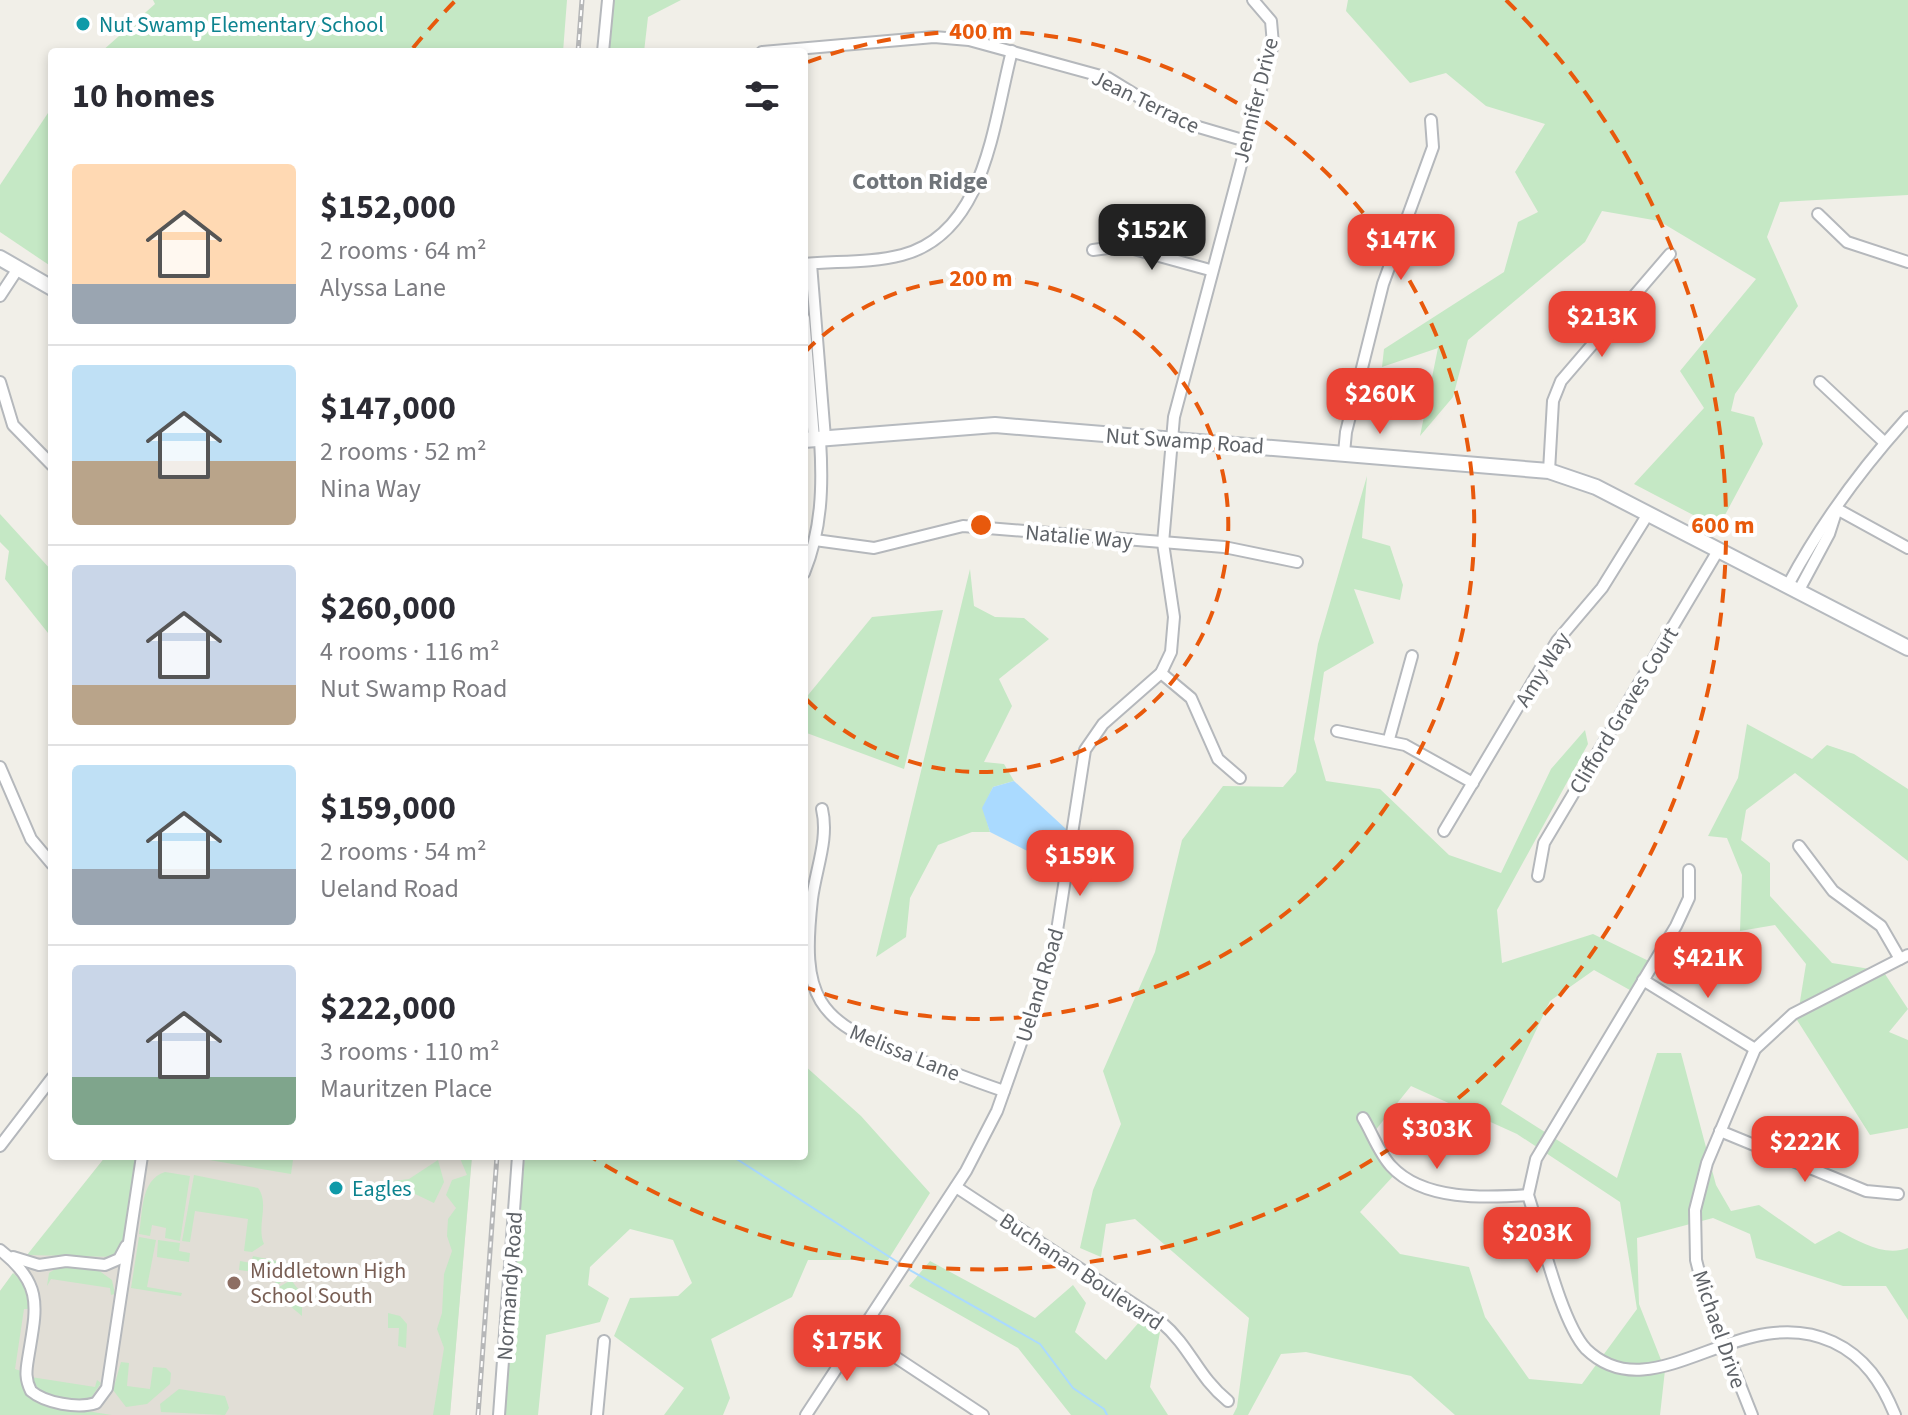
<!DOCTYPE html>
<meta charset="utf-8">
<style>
body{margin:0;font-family:"Source Sans 3",sans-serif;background:#f7f7f7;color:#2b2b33;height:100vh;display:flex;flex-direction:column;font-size:30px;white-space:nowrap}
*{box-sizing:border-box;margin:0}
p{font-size:26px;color:#7c7c81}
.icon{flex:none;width:44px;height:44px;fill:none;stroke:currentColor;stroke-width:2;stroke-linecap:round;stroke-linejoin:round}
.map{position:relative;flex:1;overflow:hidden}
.side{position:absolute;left:48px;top:48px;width:760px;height:1112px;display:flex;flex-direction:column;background:#fff;border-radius:8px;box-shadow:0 4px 12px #0003}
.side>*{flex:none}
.price{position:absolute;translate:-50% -68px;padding:0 18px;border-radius:16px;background:#ea4335;color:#fff;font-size:26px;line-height:52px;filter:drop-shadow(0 2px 4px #0008)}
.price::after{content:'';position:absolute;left:50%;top:48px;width:24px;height:18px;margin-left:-12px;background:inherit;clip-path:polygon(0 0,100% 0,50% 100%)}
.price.selected{background:#222;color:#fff}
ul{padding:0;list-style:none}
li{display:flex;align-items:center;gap:24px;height:200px;padding:0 24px}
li+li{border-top:2px solid #e1e1e2}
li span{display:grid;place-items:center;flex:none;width:224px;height:160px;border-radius:8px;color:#555}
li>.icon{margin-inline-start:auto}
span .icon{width:96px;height:96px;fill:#fffc;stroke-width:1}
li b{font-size:34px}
h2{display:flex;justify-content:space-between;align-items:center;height:96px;padding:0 24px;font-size:34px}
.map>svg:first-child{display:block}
</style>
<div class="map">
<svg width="1908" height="1415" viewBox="0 0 1908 1415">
<rect width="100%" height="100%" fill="#f1efe8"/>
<path fill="#e1ded6" d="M106 1156H472L450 1415H0V1291Z"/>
<g fill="#c5e8c5" fill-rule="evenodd">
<path d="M153 0H567L563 52H101L155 4Z"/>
<path d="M612 0H681L648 17 644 52H607Z"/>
<path d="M1348 0H1908V195L1780 202 1767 237 1798 306 1735 394 1731 411 1754 417 1763 444 1718 528 1634 484 1704 408 1680 371 1756 279 1659 221 1602 211 1585 242 1468 340 1453 397 1420 436 1438 348 1382 367 1384 349 1504 272 1518 222 1538 212 1515 172 1545 124 1486 106 1446 73 1410 83 1346 11Z"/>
<path d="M52 107V267L0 232V185Z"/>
<path d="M1367 476 1362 538 1390 546 1403 585 1400 600 1354 589 1374 643 1324 672 1314 739 1326 781 1380 789 1449 855 1501 873 1551 769 1585 730 1588 744 1497 910 1502 963 1593 934 1655 964 1637 994 1594 970 1550 1001 1501 1104 1617 1178 1657 1053H1681L1716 1185 1731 1211 1759 1205 1815 1244 1839 1231C1860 1242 1885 1257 1908 1248V1320L1886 1286H1843L1756 1258 1750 1234 1713 1218 1637 1238 1639 1304 1665 1370 1660 1415H1455L1411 1376 1306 1352 1281 1354 1248 1415H1233L1237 1407 1249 1318 1135 1219 1106 1224 1101 1257 1080 1248 1093 1190 1121 1124 1103 1071 1155 952 1182 840 1223 786 1283 787 1296 772 1318 644ZM1411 1086 1517 1134 1620 1202 1637 1309 1582 1384 1529 1379 1485 1317 1469 1267 1400 1254 1360 1212 1397 1172 1374 1132Z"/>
<path d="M0 514 52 571V638L5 579 9 551 0 542Z"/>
<path d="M970 569 974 606 995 617 1024 618 1049 639 999 679 1012 706 984 762 1004 764 1014 781 993 787 983 808 990 832H972L938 845 910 898 906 937 876 957Z"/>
<path d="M943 610 904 769 804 732V700L872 617Z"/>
<path d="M1747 724 1812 759 1827 745 1854 754 1908 789V861L1795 773 1746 810 1741 840 1770 863V896L1832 963 1883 971 1908 1009 1889 1032 1908 1040V1128L1870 1135 1797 1020 1806 964 1775 925 1740 931 1742 875 1727 838 1708 836 1738 778Z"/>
<path d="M804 1065 861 1116 930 1193 888 1260H808L792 1297 711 1339 730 1398 723 1415H664L684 1388 614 1336 630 1298 678 1296 692 1283 673 1240 630 1229 590 1267 588 1285 609 1298 600 1322 546 1335 538 1415H502L507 1315 525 1156H804Z"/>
<path d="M106 1156H136L123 1241 115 1257 27 1255Z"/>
<path d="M186 1156H289L293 1160 291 1174Z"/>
<path d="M459 1156H472L450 1415H433L444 1348 437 1329 442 1313 444 1274 452 1251 447 1236 448 1219 456 1208 446 1195 452 1180 467 1175Z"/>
<path d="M438 1160 444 1182 434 1203 415 1194 356 1185 376 1182 373 1184 376 1187 384 1189 386 1182 409 1179Z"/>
<path d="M165 1172 190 1176 180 1241 165 1238 166 1228 152 1225 150 1236 139 1234C143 1213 140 1180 165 1172Z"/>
<path d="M194 1175 258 1188C270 1204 256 1226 264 1244L252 1252 244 1251 248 1219 195 1211 190 1242 182 1241Z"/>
<path d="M139 1237 156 1240 147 1287 182 1293 181 1296 131 1288Z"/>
<path d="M158 1240 180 1243 179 1251 190 1253 189 1262 157 1257Z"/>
<path d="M253 1256 277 1261 288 1275 277 1286 276 1293 275 1275 239 1270 240 1261 251 1263Z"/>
<path d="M930 1261 1035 1318 1073 1285 1086 1303 1075 1332 1106 1360 1141 1320 1160 1332 1150 1387 1168 1415H1071L1018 1348 909 1286Z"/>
<path d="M60 1266 98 1270 112 1280 115 1294 111 1295 110 1288 51 1279 47 1286 49 1273Z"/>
<path d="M13 1273 28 1287 31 1309H24L15 1369 21 1371 28 1395 49 1405 112 1415H0V1291Z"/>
<path d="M291 1280 302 1294V1316L278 1296 279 1287Z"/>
<path d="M388 1313 400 1316 407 1324 406 1348 398 1346 399 1328H388Z"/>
<path d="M121 1362 129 1363 127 1386 150 1389 153 1367 166 1368 171 1373 170 1384 147 1404 126 1407 113 1390Z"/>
<path d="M31 1377 95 1387 97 1380 101 1383 91 1398C72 1404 37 1399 31 1377Z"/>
<path d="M179 1389 225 1396 229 1408 225 1415 161 1412 160 1404Z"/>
</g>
<path fill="#aadaff" d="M1014 781 1066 829 1055 865 990 832 982 808 993 787Z"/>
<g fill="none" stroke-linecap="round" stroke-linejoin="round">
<g stroke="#aadaff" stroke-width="2">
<path d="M732 1156 899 1263"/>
<path d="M908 1269 1040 1344 1073 1388 1104 1409 1107 1415"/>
</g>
<defs>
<g id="minor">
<path d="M603 52 608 0"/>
<path d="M762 52 934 37 969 40 1108 78 1178 121 1246 141"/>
<path d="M1818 214 1847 242 1908 262"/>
<path d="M1093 250 1123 246 1210 270"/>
<path d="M804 264C836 261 871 263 902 255 986 233 993 123 1012 51"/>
<path d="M811 264 825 438"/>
<path d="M0 296 17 270"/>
<path d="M804 318 814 439"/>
<path d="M0 382 13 425 52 465"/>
<path d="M1820 382 1884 442"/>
<path d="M1344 453 1346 432 1383 284 1433 147 1431 120"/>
<path d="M1549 471 1553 401 1561 381 1670 254"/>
<path d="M1837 509 1908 548"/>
<path d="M815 540 874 548 963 526 1224 547 1297 562"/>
<path d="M804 573C822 529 823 486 820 439"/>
<path d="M1788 585C1821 523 1861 469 1908 417"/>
<path d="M1799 590 1829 534 1837 509"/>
<path d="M1161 673 1191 698 1218 759 1240 778"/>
<path d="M1337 731 1405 745 1473 783"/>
<path d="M1389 739 1412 656"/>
<path d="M0 767 31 839 52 864"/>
<path d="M822 809C829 839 816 868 812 899 801 997 815 1021 906 1055 939 1067 971 1080 1004 1091"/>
<path d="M1444 831 1557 641 1602 588 1648 514"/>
<path d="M1799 846 1833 891 1881 926 1900 959"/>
<path d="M1689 870V898L1676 926 1536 1159 1528 1195C1541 1234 1561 1322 1586 1349 1654 1415 1740 1299 1833 1342 1865 1357 1882 1383 1895 1415"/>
<path d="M1538 876 1544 843 1719 549"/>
<path d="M1643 980 1755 1049"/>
<path d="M1363 1118C1372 1133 1379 1153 1391 1166 1423 1201 1486 1198 1528 1195"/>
<path d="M1720 1131 1866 1191 1898 1194"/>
<path d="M0 1146 52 1078"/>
<path d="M956 1187 1161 1322C1191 1347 1197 1376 1228 1401"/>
<path d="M0 1250C45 1285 36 1309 28 1359 26 1371 25 1379 31 1391 45 1403 78 1409 96 1403L107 1388 142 1156"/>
<path d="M13 1257 39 1265 66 1261 105 1265 119 1259 126 1246"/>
<path d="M859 1333 983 1415"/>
<path d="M499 1415 518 1156"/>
<path d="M597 1415 604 1341"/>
<path d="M806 1415 966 1171 997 1111 1054 950 1085 750 1103 724 1161 673 1171 652 1174 617 1163 543 1174 417 1273 44 1271 21 1253 0"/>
<path d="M1752 1415 1706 1299 1696 1260 1695 1210 1707 1163 1755 1049 1793 1014 1908 955"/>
</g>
<g id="secondary">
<path d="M0 258 52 288"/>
<path d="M804 440 995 425 1549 471 1596 487 1908 648"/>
</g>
</defs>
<use href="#minor" stroke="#b5b8bc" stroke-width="14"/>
<use href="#secondary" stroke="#b6babf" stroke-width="18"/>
<use href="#minor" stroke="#fff" stroke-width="10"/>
<use href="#secondary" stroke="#fff" stroke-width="14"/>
<defs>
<g id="rail">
<path d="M578 52 582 0"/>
<path d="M478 1415 497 1156"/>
</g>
</defs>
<use href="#rail" stroke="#b6b7b8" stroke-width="5"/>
<use href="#rail" stroke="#fff" stroke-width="2" stroke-dasharray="6" stroke-linecap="butt"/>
</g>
<g fill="none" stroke="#e8590c" stroke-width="4" stroke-dasharray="14 10">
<path d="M805 352A247 247 0 1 1 805 698"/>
<path d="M808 62A494 494 0 1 1 808 988"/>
<path d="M413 48A742 742 0 0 1 456 0M1506 0A742 742 0 0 1 593 1158"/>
</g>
<g fill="#0f9aa8" stroke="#fff" stroke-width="3">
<circle cx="83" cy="24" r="8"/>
<circle cx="336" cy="1188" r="8"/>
</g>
<circle fill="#8d6e63" stroke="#fff" stroke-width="3" cx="234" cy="1283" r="8"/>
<g text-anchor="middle" stroke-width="8" stroke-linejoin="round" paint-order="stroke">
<g font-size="22" fill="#0d838f" stroke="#fff" text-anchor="start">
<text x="99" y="32">Nut Swamp Elementary School</text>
<text x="352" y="1196">Eagles</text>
</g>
<g font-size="22" fill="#5f6368" stroke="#fff">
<text transform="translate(1255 100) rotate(-76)" y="8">Jennifer Drive</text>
<text transform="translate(1146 101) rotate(26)" y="8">Jean Terrace</text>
<text transform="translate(1185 440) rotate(4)" y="8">Nut Swamp Road</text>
<text transform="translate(1079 536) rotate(5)" y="8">Natalie Way</text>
<text transform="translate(1542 669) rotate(-58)" y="8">Amy Way</text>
<text transform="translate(1623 710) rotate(-59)" y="8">Clifford Graves Court</text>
<text transform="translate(1039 985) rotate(-73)" y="8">Ueland Road</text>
<text transform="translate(905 1052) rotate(22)" y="8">Melissa Lane</text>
<text transform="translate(1082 1271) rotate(34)" y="8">Buchanan Boulevard</text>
<text transform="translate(509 1286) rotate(-86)" y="8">Normandy Road</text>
<text transform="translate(1720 1329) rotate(71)" y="8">Michael Drive</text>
</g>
<g font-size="22" fill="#785e54" stroke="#fff" text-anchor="start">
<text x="250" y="1278">Middletown High<tspan x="250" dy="25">School South</tspan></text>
</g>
<g font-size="24" font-weight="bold" fill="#70757a" stroke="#fff">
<text x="920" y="189">Cotton Ridge</text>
</g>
</g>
<circle cx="981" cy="525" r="12" fill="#e8590c" stroke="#fff" stroke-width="4"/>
<g font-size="24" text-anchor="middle" font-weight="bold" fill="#e8590c" stroke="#fff" stroke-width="8" stroke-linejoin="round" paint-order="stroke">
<text x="981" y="39">400 m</text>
<text x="981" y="286">200 m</text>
<text x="1723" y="533">600 m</text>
</g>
</svg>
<b class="price selected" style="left:1152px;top:272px">$152K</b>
<b class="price" style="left:1401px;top:282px">$147K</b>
<b class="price" style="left:1602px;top:359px">$213K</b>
<b class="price" style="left:1380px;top:436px">$260K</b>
<b class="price" style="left:1080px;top:898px">$159K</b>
<b class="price" style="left:1708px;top:1000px">$421K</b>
<b class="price" style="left:1437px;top:1171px">$303K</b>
<b class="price" style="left:1805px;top:1184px">$222K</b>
<b class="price" style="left:1537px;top:1275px">$203K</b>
<b class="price" style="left:847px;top:1383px">$175K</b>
<section class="side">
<h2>10 homes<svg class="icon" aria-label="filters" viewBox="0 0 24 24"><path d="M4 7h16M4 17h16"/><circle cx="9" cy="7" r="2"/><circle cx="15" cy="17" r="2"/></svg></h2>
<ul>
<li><span style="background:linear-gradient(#ffd9b3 75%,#9aa5b1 0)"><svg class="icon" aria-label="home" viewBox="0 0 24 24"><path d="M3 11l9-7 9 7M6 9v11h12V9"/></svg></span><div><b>$152,000</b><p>2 rooms · 64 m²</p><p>Alyssa Lane</p></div></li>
<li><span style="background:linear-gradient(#bfe0f5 60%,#b9a48a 0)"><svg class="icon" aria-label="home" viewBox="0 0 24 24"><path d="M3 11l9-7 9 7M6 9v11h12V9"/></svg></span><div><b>$147,000</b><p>2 rooms · 52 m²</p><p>Nina Way</p></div></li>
<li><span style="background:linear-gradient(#c9d6e8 75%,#b9a48a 0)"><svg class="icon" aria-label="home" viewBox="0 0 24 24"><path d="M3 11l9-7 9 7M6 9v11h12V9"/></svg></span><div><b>$260,000</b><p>4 rooms · 116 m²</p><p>Nut Swamp Road</p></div></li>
<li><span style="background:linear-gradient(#bfe0f5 65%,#9aa5b1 0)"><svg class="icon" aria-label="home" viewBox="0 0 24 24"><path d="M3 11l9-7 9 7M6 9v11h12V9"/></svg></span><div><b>$159,000</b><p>2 rooms · 54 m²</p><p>Ueland Road</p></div></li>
<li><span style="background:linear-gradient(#c9d6e8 70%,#7fa58c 0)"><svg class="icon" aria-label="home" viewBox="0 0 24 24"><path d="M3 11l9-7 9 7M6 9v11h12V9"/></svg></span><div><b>$222,000</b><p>3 rooms · 110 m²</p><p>Mauritzen Place</p></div></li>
</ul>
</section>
</div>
